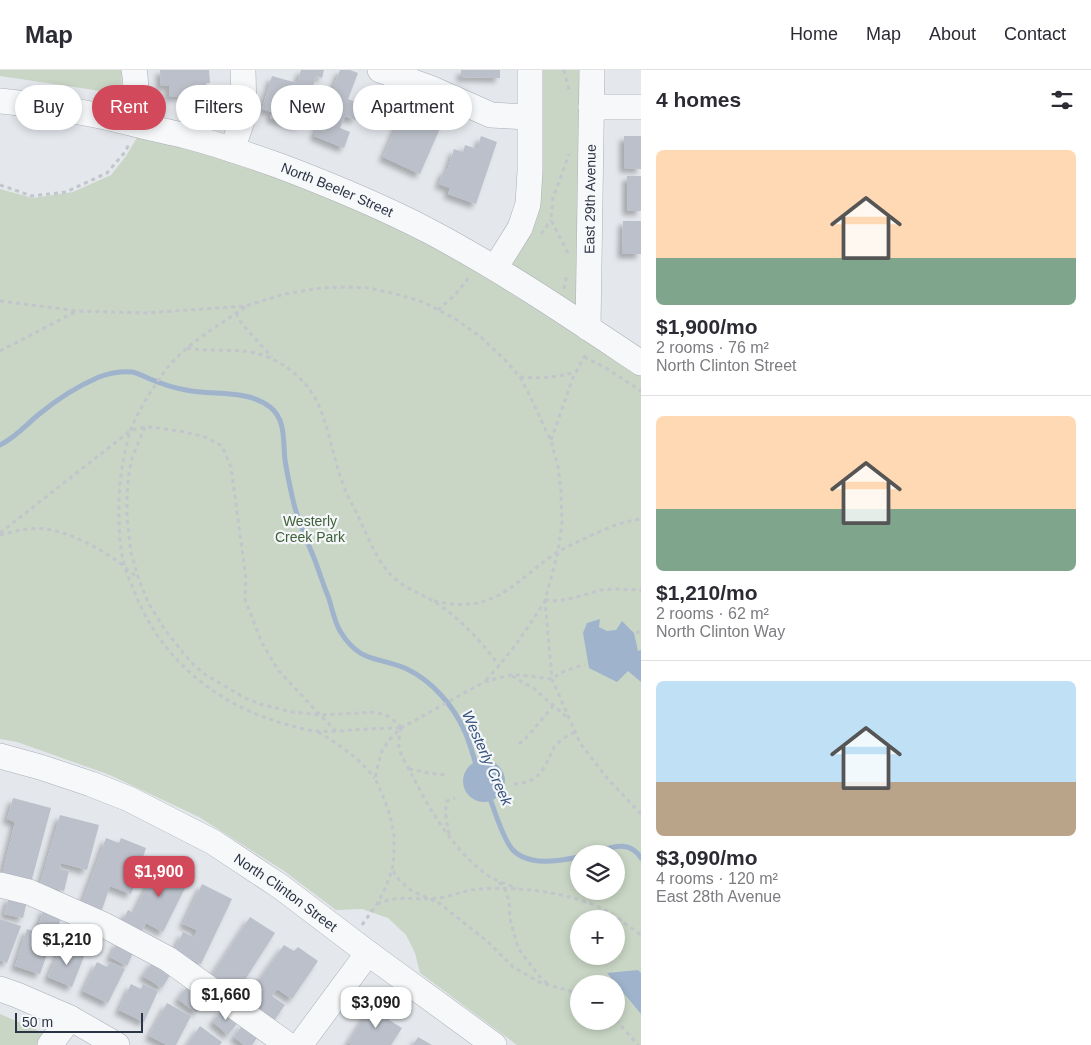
<!DOCTYPE html>
<meta charset="utf-8">
<style>
body{margin:0;font-family:Arial,sans-serif;background:#f7f7f7;color:#2b2b33;height:100vh;display:flex;flex-direction:column;font-size:19px;white-space:nowrap}
*{box-sizing:border-box;margin:0}
p{font-size:16px;color:#7c7c81}
.icon{flex:none;width:28px;height:28px;fill:none;stroke:currentColor;stroke-width:2;stroke-linecap:round;stroke-linejoin:round}
.map{position:relative;flex:1;overflow:hidden}
.drawer{display:flex;flex-direction:column;background:#fff;width:450px}
.drawer>*{flex:none}
.hud{position:absolute;left:15px;top:15px;width:475px;height:45px;display:flex;gap:10px}
.tools{position:absolute;left:570px;top:775px;display:grid;gap:10px}
.tools a{display:grid;place-items:center;width:55px;height:55px;border-radius:50%;background:#fff;box-shadow:0 2px 8px #0003;font-size:25px}
.scale{position:absolute;left:15px;bottom:12px;width:128px;box-sizing:border-box;padding-left:5px;border:2px solid #2b3445;border-top:0;font-size:14px;line-height:18px;white-space:nowrap;color:#2b3445;-webkit-text-stroke:4px #f4f6f9;paint-order:stroke}
.price{position:absolute;translate:-50% -42px;padding:0 11px;border-radius:10px;background:#fff;color:#222;font-size:16px;line-height:32px;filter:drop-shadow(0 1px 2px #0008)}
.price::after{content:'';position:absolute;left:50%;top:30px;width:15px;height:11px;margin-left:-8px;background:inherit;clip-path:polygon(0 0,100% 0,50% 100%)}
.price.on{background:#d1495b;color:#fff}
ul{padding:0;list-style:none}
li{display:grid;align-content:center;gap:10px;height:265px;padding:0 15px}
li+li{border-top:1px solid #e1e1e2}
li span{display:grid;place-items:center;height:155px;border-radius:8px;color:#555}
li>.icon{margin-inline-start:auto}
span .icon{width:90px;height:90px;fill:#fffc;stroke-width:1}
li b{font-size:21px}
h2{display:flex;justify-content:space-between;align-items:center;height:60px;padding:0 15px;font-size:21px}
.tag{padding:0 18px;border-radius:22px;background:#fff;box-shadow:0 2px 8px #0003;font-size:18px;line-height:45px}
.tag.on{background:#d1495b;color:#fff}
header{display:flex;align-items:center;gap:30px;box-sizing:border-box;height:70px;padding:0 25px;background:#fff;border-bottom:1px solid #e1e1e2}
header strong{font-size:24px}
nav{display:flex;gap:28px;margin-inline-start:auto;font-size:18px}
main{display:flex;flex:1;min-height:0}
.map>svg:first-child{display:block}
</style>
<header>
<strong>Map</strong>
<nav><a>Home</a><a>Map</a><a>About</a><a>Contact</a></nav>
</header>
<main>
<div class="map">
<svg width="641" height="975" viewBox="0 0 641 975">
<defs>
<filter id="shadow"><feDropShadow dx="-4.5" dy="4.5" stdDeviation="2.5" flood-color="#0004"/></filter>
</defs>
<rect width="100%" height="100%" fill="#e4e7ec"/>
<g fill="#c9d6c5" fill-rule="evenodd">
<path d="M0 0H122L121 24 0 6Z"/>
<path d="M530 0H592L588 258 495 198 520 158Z"/>
<path d="M138 66 198 80 321 123 450 182 523 228 641 306V975H517L420 903 415 883 406 865 388 848 362 839 336 840 284 801 199 747 110 705 17 672 0 669V119L33 128 73 122 111 105 126 86ZM579 784H616V821H579ZM579 849H616V886H579ZM579 914H616V951H579Z"/>
<path d="M0 944 46 964 39 975H0Z"/>
</g>
<g fill="#9fb4cc">
<path d="M600 549 599 557 607 561 616 560 622 551 634 563 638 581 641 580V612L628 601 617 612 589 598 583 563 587 553Z"/>
<circle cx="484" cy="711" r="21"/>
<path d="M638 900 641 903V944L607 903Z"/>
</g>
<g fill="none" stroke-linecap="round" stroke-linejoin="round">
<g stroke="#9fb4cc" stroke-width="5">
<path d="M0 375C15 368 26 355 38 345 56 330 78 316 99 307 110 303 121 301 132 302 139 303 144 307 150 309 162 314 174 318 186 320 213 326 247 319 270 337 286 349 283 372 285 390 287 403 290 417 293 430 297 449 305 466 312 483 318 497 322 512 328 526 332 537 334 551 340 561 360 594 378 586 407 599 432 611 454 636 465 662 470 673 473 686 477 697"/>
<path d="M489 726C495 741 502 767 512 779 528 797 559 791 579 787"/>
<path d="M591 784C609 778 629 768 641 788"/>
</g>
</g>
<g fill="#bbc0ca" filter="url(#shadow)">
<path d="M160 0H209L210 13H206V25L170 27 169 15 161 16Z"/>
<path d="M301 0H324L322 8 316 6 306 45 302 44 299 56 270 48 272 42 262 39 272 6 297 13Z"/>
<path d="M340 0H350L358 3 348 29 358 33 362 23 373 27 366 44 358 41 355 50 345 46 340 58 350 62 344 78 314 66Z"/>
<path d="M461 0H500V8L461 7Z"/>
<path d="M411 23 448 40 420 104 383 87Z"/>
<path d="M481 66 497 72 476 134 448 124 450 118 439 114 444 100 447 101 454 79 463 82 465 75 477 79Z"/>
<path d="M624 66H641V99L624 98Z"/>
<rect x="627" y="106" width="14" height="35"/>
<path d="M623 151H641V184H622Z"/>
<path d="M13 728 51 738 31 813 2 805 15 752 7 749Z"/>
<path d="M60 745 99 755 87 800 61 793 60 799 69 801 64 821 40 814Z"/>
<path d="M106 768 119 773 121 768 146 778 131 824 110 816 102 840 82 833Z"/>
<path d="M160 790 191 806 163 862 146 853 142 861 122 852 128 840 134 843Z"/>
<path d="M202 814 232 829 201 894 174 881 183 862 194 867 197 860 183 854Z"/>
<path d="M9 827 27 831 23 848 4 844Z"/>
<path d="M44 838 62 844 57 861 39 855Z"/>
<path d="M250 847 275 863 237 922 212 905Z"/>
<path d="M0 849 21 856 7 893 0 890Z"/>
<path d="M79 852 96 860 89 876 72 868Z"/>
<path d="M27 859 53 867 40 904 15 896Z"/>
<path d="M118 871 135 879 127 896 110 887Z"/>
<path d="M62 875 85 884 72 917 48 907Z"/>
<path d="M284 875 294 881 298 877 318 891 292 929 277 919 272 926 285 935 273 952 244 931Z"/>
<path d="M154 890 172 902 162 918 143 906Z"/>
<path d="M97 892 107 897 110 892 125 899 108 933 83 921Z"/>
<path d="M131 914 141 919 143 914 158 921 144 952 119 940Z"/>
<path d="M189 914 207 927 196 943 178 929Z"/>
<path d="M167 933 191 946 176 975H167L149 966Z"/>
<path d="M373 933 392 945 389 950 402 958 391 975H352L348 973Z"/>
<path d="M223 938 239 951 228 965 213 952Z"/>
<path d="M244 953 259 965 252 975H244L234 967Z"/>
<path d="M200 956 222 972 220 975H187Z"/>
<path d="M418 967 432 975H413Z"/>
</g>
<g fill="none" stroke-linecap="round" stroke-linejoin="round">
<defs>
<g id="minor">
<path d="M380 0 430 18 491 45 529 47"/>
<path id="s1" d="M0 31C46 35 93 43 138 55 154 59 170 62 186 66 218 74 249 85 280 96 330 115 381 136 429 161 503 200 572 247 641 293"/>
<path d="M591 37H641"/>
<path d="M128 52C134 35 138 17 134 0"/>
<path d="M232 80 244 45 243 0"/>
<path d="M495 198 520 158 528 134 530 101V0"/>
<path id="s2" d="M588 258 592 0"/>
<path id="s3" d="M0 686 40 697 91 714 129 729 213 772 281 817 368 883 494 975"/>
<path d="M0 815 29 822 106 856 168 889 288 975"/>
<path d="M0 919 17 925 70 948 117 975"/>
<path d="M50 975 70 948"/>
<path d="M300 975 368 883"/>
</g>
</defs>
<use href="#minor" stroke="#a9aeb7" stroke-width="26"/>
<g stroke="#c2c5cb" stroke-width="3" stroke-dasharray="4 4" stroke-linecap="butt">
<path d="M564 0 570 24"/>
<path d="M0 115 32 126 66 122 107 103 125 82 129 74"/>
<path d="M541 164 551 150"/>
<path d="M568 183 551 150 553 128 569 84"/>
<path d="M564 219 567 203"/>
<path d="M0 231 78 241 145 243 246 236 284 224 321 218 346 217 369 218 396 224 423 232 454 248 481 267 506 291 520 307 527 320 551 371 558 397 561 421 562 453 558 482 545 530 552 609 580 673 607 708 641 744"/>
<path d="M245 237C213 260 185 273 161 306 151 321 135 346 130 362 123 386 119 412 119 437 119 457 119 478 125 497 127 504 130 511 133 518 160 591 221 639 296 657 303 659 311 661 318 661 329 662 341 661 352 660 368 659 385 658 401 658"/>
<path d="M438 240 455 225 470 206"/>
<path d="M236 243 242 254 272 287"/>
<path d="M187 278C195 279 202 280 210 280 226 281 244 279 259 284 286 292 311 313 321 341 330 364 334 390 343 414 348 428 356 441 362 455 369 469 375 485 385 498 402 520 421 522 441 536 464 553 483 573 499 596"/>
<path d="M0 281 77 241"/>
<path d="M584 287 606 298 641 321"/>
<path d="M520 307C540 309 556 307 576 302L584 287 588 282"/>
<path d="M145 357 132 388 129 403 127 424V448L131 482 138 507 148 532 163 557 184 584 195 596 206 605 245 628 260 634 292 642 320 645 376 642 390 647 401 657"/>
<path d="M551 370 575 302"/>
<path d="M0 463 130 361 139 358 151 357 185 362 205 367 222 376 231 397 246 509 245 529 261 571 278 600 320 645 336 661"/>
<path d="M0 465C15 461 30 457 46 459 75 463 117 487 137 508"/>
<path d="M545 530 558 531 577 527 601 520 617 519 641 520"/>
<path d="M434 531C495 545 511 514 556 483 561 480 567 477 573 474 594 464 617 452 641 449"/>
<path d="M636 563 641 561"/>
<path d="M512 606 533 618 569 649"/>
<path d="M486 610C509 586 527 559 545 531"/>
<path d="M401 658C400 664 398 672 399 677 400 684 409 699 412 705 431 742 456 785 492 808 500 812 509 815 517 818"/>
<path d="M318 662C342 676 357 687 375 708"/>
<path d="M519 674 528 666 553 636"/>
<path d="M409 699 428 703 448 705"/>
<path d="M514 714C532 713 540 707 548 690 550 687 551 683 553 679 558 671 567 666 575 662"/>
<path d="M449 764C447 753 444 741 447 731L455 728"/>
<path d="M393 801 400 811 412 821 439 833 473 860 487 871 513 897 539 912 573 922 579 925"/>
<path d="M499 812 505 819 509 830 510 849 518 878 539 906 547 913"/>
<path d="M377 834C401 824 414 831 437 828 451 827 464 820 479 819 515 816 569 822 603 839 616 846 628 856 641 865"/>
<path d="M362 855 377 834 385 819 392 800 394 786V765L390 745 383 726 375 708 381 683 389 670 401 658 484 612 510 605H520L552 609C562 601 572 598 585 595"/>
<path d="M616 950 638 975"/>
</g>
<use href="#minor" stroke="#f7f8fa" stroke-width="25"/>
</g>
<g text-anchor="middle" stroke-width="4.5" stroke-linejoin="round" paint-order="stroke">
<g font-size="14" fill="#2b3445" stroke="#f4f6f9">
<text dy="5" stroke="none"><textPath href="#s1" startOffset="350">North Beeler Street</textPath></text>
<text dy="5" stroke="none"><textPath href="#s2" startOffset="129">East 29th Avenue</textPath></text>
<text dy="5" stroke="none"><textPath href="#s3" startOffset="319">North Clinton Street</textPath></text>
</g>
<g font-size="14" fill="#3f6138" stroke="#f4f6f9">
<text x="310" y="456">Westerly<tspan x="310" dy="16">Creek Park</tspan></text>
</g>
<g font-size="15" font-style="italic" fill="#34527a" stroke="#f4f6f9">
<text transform="translate(487 688) rotate(66)" y="5">Westerly Creek</text>
</g>
</g>
</svg>
<div class="tools">
<a><svg class="icon" aria-label="layers" viewBox="0 0 24 24"><path d="M12 4l9 5-9 5-9-5zM3 14l9 5 9-5"/></svg></a>
<a>+</a>
<a>−</a>
</div>
<div class="scale">50 m</div>
<b class="price on" style="left:159px;top:828px">$1,900</b>
<b class="price" style="left:67px;top:896px">$1,210</b>
<b class="price" style="left:226px;top:951px">$1,660</b>
<b class="price" style="left:376px;top:959px">$3,090</b>
<div class="hud">
<a class="tag">Buy</a>
<a class="tag on">Rent</a>
<a class="tag">Filters</a>
<a class="tag">New</a>
<a class="tag">Apartment</a>
</div>
</div>
<section class="drawer">
<h2>4 homes<svg class="icon" aria-label="filters" viewBox="0 0 24 24"><path d="M4 7h16M4 17h16"/><circle cx="9" cy="7" r="2"/><circle cx="15" cy="17" r="2"/></svg></h2>
<ul>
<li><span style="background:linear-gradient(#ffd9b3 70%,#7fa58c 0)"><svg class="icon" aria-label="home" viewBox="0 0 24 24"><path d="M3 11l9-7 9 7M6 9v11h12V9"/></svg></span><div><b>$1,900/mo</b><p>2 rooms · 76 m²</p><p>North Clinton Street</p></div></li>
<li><span style="background:linear-gradient(#ffd9b3 60%,#7fa58c 0)"><svg class="icon" aria-label="home" viewBox="0 0 24 24"><path d="M3 11l9-7 9 7M6 9v11h12V9"/></svg></span><div><b>$1,210/mo</b><p>2 rooms · 62 m²</p><p>North Clinton Way</p></div></li>
<li><span style="background:linear-gradient(#bfe0f5 65%,#b9a48a 0)"><svg class="icon" aria-label="home" viewBox="0 0 24 24"><path d="M3 11l9-7 9 7M6 9v11h12V9"/></svg></span><div><b>$3,090/mo</b><p>4 rooms · 120 m²</p><p>East 28th Avenue</p></div></li>
</ul>
</section>
</main>
